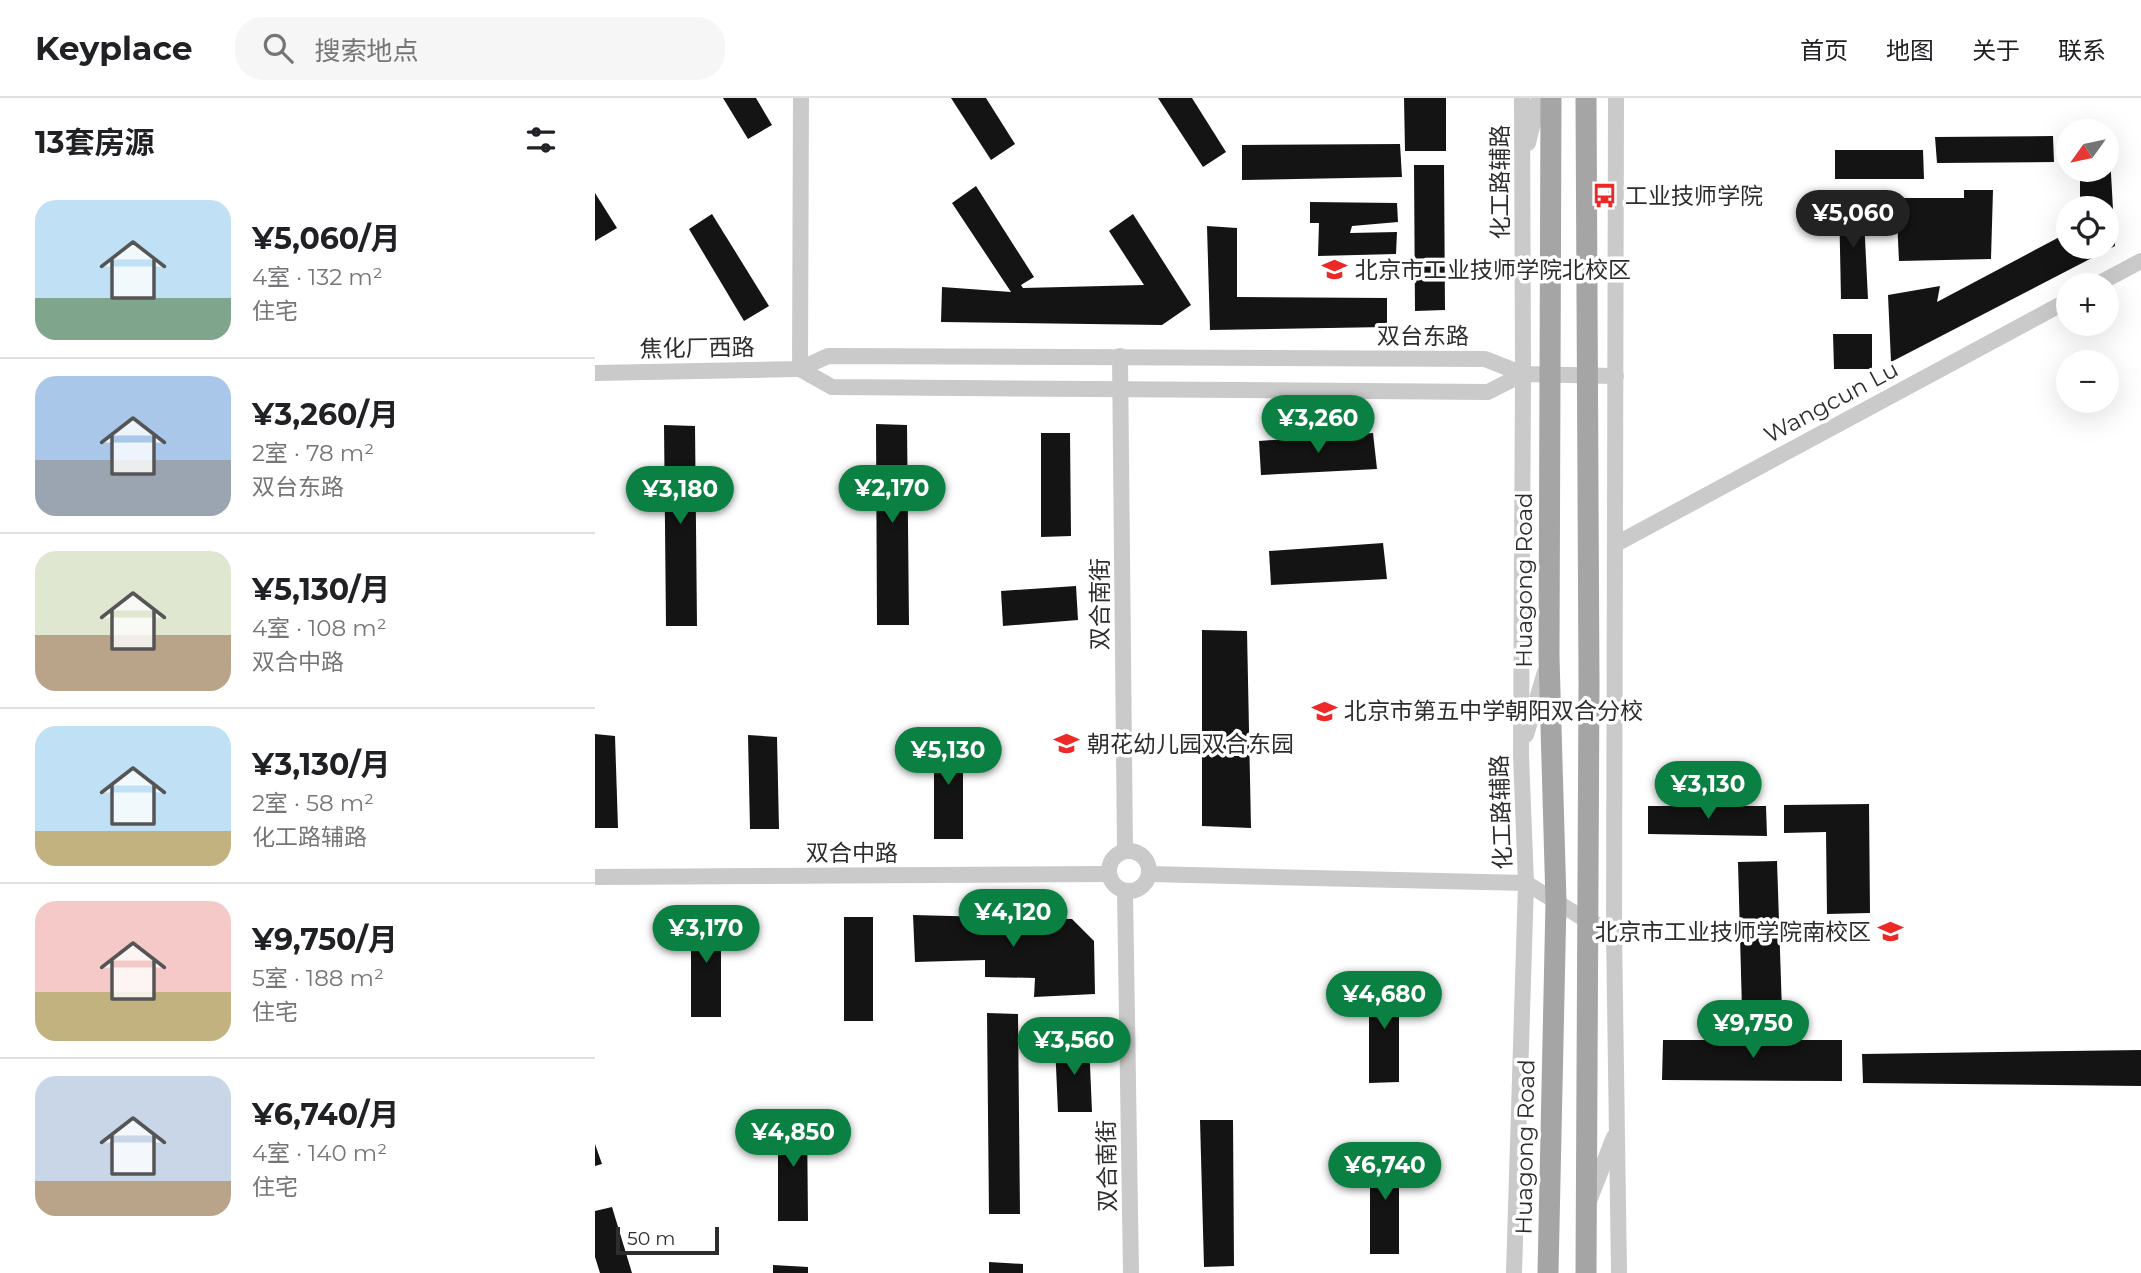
<!DOCTYPE html>
<html lang="zh">
<meta charset="utf-8">
<style>
body{margin:0;font-family:Montserrat,"Noto Sans SC",sans-serif;background:#f6f6f6;color:#202124;height:100vh;display:flex;flex-direction:column;font-size:26px;white-space:nowrap}
*{box-sizing:border-box;margin:0}
p{font-size:23px;color:#757577}
.icon{flex:none;width:38px;height:38px;fill:none;stroke:currentColor;stroke-width:2;stroke-linecap:round;stroke-linejoin:round}
.map{position:relative;flex:1;overflow:hidden}
.details{display:flex;flex-direction:column;background:#fff;width:595px}
.details>*{flex:none}
.needle{width:46px;rotate:237deg}
.fabs{position:absolute;left:1461px;top:21px;display:grid;gap:14px}
.fabs a{display:grid;place-items:center;width:63px;height:63px;border-radius:50%;background:#fff;box-shadow:0 7px 28px #0002;font-size:35px}
.scale{position:absolute;left:21px;bottom:18px;width:103px;box-sizing:border-box;padding-left:7px;border:4px solid #2d2d2d;border-top:0;font-size:19px;line-height:24px;white-space:nowrap;color:#2d2d2d;-webkit-text-stroke:5px #fff;paint-order:stroke}
.price{position:absolute;translate:-50% -60px;padding:0 16px;border-radius:24px;background:#0b8043;color:#fff;font-size:23px;line-height:46px;filter:drop-shadow(0 2px 4px #0008)}
.price::after{content:'';position:absolute;left:50%;top:42px;width:21px;height:16px;margin-left:-10px;background:inherit;clip-path:polygon(0 0,100% 0,50% 100%)}
.price.active{background:#222;color:#fff}
ul{padding:0;list-style:none}
li{display:flex;align-items:center;gap:21px;height:175px;padding:0 35px}
li+li{border-top:2px solid #e0e0e0}
li span{display:grid;place-items:center;flex:none;width:196px;height:140px;border-radius:21px;color:#555}
li>.icon{margin-inline-start:auto}
span .icon{width:84px;height:84px;fill:#fffc;stroke-width:1}
li b{font-size:30px}
h2{display:flex;justify-content:space-between;align-items:center;height:84px;padding:0 35px;font-size:30px}
header{display:flex;align-items:center;gap:42px;box-sizing:border-box;height:98px;padding:0 35px;background:#fff;border-bottom:2px solid #e0e0e0}
header strong{font-size:33px}
nav{display:flex;gap:38px;margin-inline-start:auto;font-size:24px}
.search{width:490px;height:63px;background:#f6f6f6;display:flex;align-items:center;gap:18px;box-sizing:border-box;padding:0 24px;border-radius:28px;color:#757577;font-size:26px}
main{display:flex;flex:1;min-height:0}
.map>svg:first-child{display:block}
</style>
<header>
<strong>Keyplace</strong>
<div class="search"><svg class="icon" aria-label="search" viewBox="0 0 24 24"><circle cx="10" cy="10" r="6"/><path d="M15 15l6 6"/></svg>搜索地点</div>
<nav><a>首页</a><a>地图</a><a>关于</a><a>联系</a></nav>
</header>
<main>
<section class="details">
<h2>13套房源<svg class="icon" aria-label="filters" viewBox="0 0 24 24"><path d="M4 7h16M4 17h16"/><circle cx="9" cy="7" r="2"/><circle cx="15" cy="17" r="2"/></svg></h2>
<ul>
<li><span style="background:linear-gradient(#bfe0f5 70%,#7fa58c 0)"><svg class="icon" aria-label="home" viewBox="0 0 24 24"><path d="M3 11l9-7 9 7M6 9v11h12V9"/></svg></span><div><b>¥5,060/月</b><p>4室 · 132 m²</p><p>住宅</p></div></li>
<li><span style="background:linear-gradient(#a9c7e8 60%,#9aa5b1 0)"><svg class="icon" aria-label="home" viewBox="0 0 24 24"><path d="M3 11l9-7 9 7M6 9v11h12V9"/></svg></span><div><b>¥3,260/月</b><p>2室 · 78 m²</p><p>双台东路</p></div></li>
<li><span style="background:linear-gradient(#dfe7d0 60%,#b9a48a 0)"><svg class="icon" aria-label="home" viewBox="0 0 24 24"><path d="M3 11l9-7 9 7M6 9v11h12V9"/></svg></span><div><b>¥5,130/月</b><p>4室 · 108 m²</p><p>双合中路</p></div></li>
<li><span style="background:linear-gradient(#bfe0f5 75%,#c2b280 0)"><svg class="icon" aria-label="home" viewBox="0 0 24 24"><path d="M3 11l9-7 9 7M6 9v11h12V9"/></svg></span><div><b>¥3,130/月</b><p>2室 · 58 m²</p><p>化工路辅路</p></div></li>
<li><span style="background:linear-gradient(#f6c9c9 65%,#c2b280 0)"><svg class="icon" aria-label="home" viewBox="0 0 24 24"><path d="M3 11l9-7 9 7M6 9v11h12V9"/></svg></span><div><b>¥9,750/月</b><p>5室 · 188 m²</p><p>住宅</p></div></li>
<li><span style="background:linear-gradient(#c9d6e8 75%,#b9a48a 0)"><svg class="icon" aria-label="home" viewBox="0 0 24 24"><path d="M3 11l9-7 9 7M6 9v11h12V9"/></svg></span><div><b>¥6,740/月</b><p>4室 · 140 m²</p><p>住宅</p></div></li>
</ul>
</section>
<div class="map">
<svg width="1546" height="1175" viewBox="0 0 1546 1175">
<rect width="100%" height="100%" fill="#fff"/>
<g fill="#141414">
<path d="M128 0H161L177 27 153 41Z"/>
<path d="M356 0H391L420 46 396 62Z"/>
<path d="M563 0H597L631 54 608 69Z"/>
<path d="M809 0H851V53H810Z"/>
<path d="M1458 38 1459 64 1342 65 1340 39Z"/>
<path d="M1512 39H1514L1520 148 1296 264 1293 197 1345 188 1342 204 1474 134V149H1512V110H1485V72H1512Z"/>
<path d="M805 46 807 79 647 82V47Z"/>
<path d="M1240 52H1328L1329 81H1240Z"/>
<path d="M819 67H849L850 212 820 213Z"/>
<path d="M381 88 439 179 426 187 428 190 549 187 514 133 538 116 596 207 567 227 346 224 347 189 416 194 357 105Z"/>
<path d="M1369 92H1398L1396 161 1304 163 1301 100H1369Z"/>
<path d="M0 95 22 130 0 143Z"/>
<path d="M1244 101H1268L1273 201H1246Z"/>
<path d="M715 104 802 105 803 124 757 128 755 135 802 134 801 156 723 158 724 125H715Z"/>
<path d="M117 116 174 208 149 223 94 131Z"/>
<path d="M612 128 642 130V199L792 200V229L615 232Z"/>
<path d="M1238 236H1277V271H1239Z"/>
<path d="M281 326 312 327 314 527H282Z"/>
<path d="M69 327 100 328 102 528H71Z"/>
<path d="M446 335H475L476 438 446 439Z"/>
<path d="M778 335 782 371 666 377 664 343Z"/>
<path d="M788 445 792 481 676 487 674 453Z"/>
<path d="M481 488 483 522 408 528 406 493Z"/>
<path d="M607 532 652 533 656 730 607 728Z"/>
<path d="M0 636 20 638 23 730H0Z"/>
<path d="M153 637 182 639 184 731H155Z"/>
<rect x="339" y="637" width="29" height="104"/>
<path d="M1274 706 1275 815 1232 816 1231 734 1189 735V707Z"/>
<path d="M1053 708H1171L1172 738 1053 736Z"/>
<path d="M1182 763 1187 913 1147 912 1143 764Z"/>
<rect x="96" y="815" width="30" height="104"/>
<path d="M318 817 477 821 499 843 500 896 439 899 440 880 390 879V862L320 864Z"/>
<rect x="249" y="819" width="29" height="104"/>
<path d="M774 881H804V984L774 985Z"/>
<path d="M392 915 423 916 425 1116H394Z"/>
<path d="M1068 942H1247V983L1067 982Z"/>
<path d="M494 944 497 1014H463L460 946Z"/>
<path d="M1546 952V988L1268 985 1267 956Z"/>
<path d="M183 1019H212L213 1123H183Z"/>
<path d="M605 1022H638L639 1168 609 1169Z"/>
<path d="M0 1046 7 1066 0 1068Z"/>
<rect x="775" y="1052" width="29" height="104"/>
<path d="M17 1109 37 1175H5L0 1159V1113Z"/>
<path d="M394 1164 428 1166V1175H394Z"/>
<path d="M178 1167 213 1169V1175H178Z"/>
</g>
<g fill="none" stroke-linecap="round" stroke-linejoin="round">
<g stroke="#cacaca" stroke-width="16">
<path d="M1021 0 1019 834 1024 1175"/>
<path d="M933 45 944 0"/>
<path d="M1501 187 1546 163"/>
<path d="M525 258 530 753"/>
<path d="M205 271 237 289 893 294 928 276"/>
<path d="M205 271 206 0"/>
<path d="M0 275 205 271 233 258 890 261 928 276 1021 278"/>
<path d="M1021 446 1474 202"/>
<path d="M931 637 950 574"/>
<circle cx="534" cy="773" r="20"/>
<path d="M554 776 931 785 991 822 1019 834"/>
<path d="M0 779 514 776"/>
<path d="M530 793 536 1175"/>
<path d="M994 1103 1019 1039"/>
<path d="M919 1175 931 785 926 657 928 276 927 0"/>
</g>
<g stroke="#a5a5a5" stroke-width="21">
<path d="M953 1175 961 804 954 559 956 0"/>
<path d="M991 1175 994 587 991 0"/>
</g>
</g>
<defs>
<symbol id="bus-bare" viewBox="-9 -9 18 18"><path d="M-5-6H5V4H4V6H2V4H-2V6H-4V4H-5ZM-3.5-4V0h7V-4ZM-3.5 1.2v1.5H-2V1.2ZM2 1.2v1.5H3.5V1.2Z" fill="#ec2927" stroke="#fff" stroke-width="2.5" paint-order="stroke"/></symbol>
<symbol id="university-bare" viewBox="-9 -9 18 18"><path d="M0-5L7-2L0 1L-7-2ZM-4 1L0 2.5L4 1V4Q0 6-4 4Z" fill="#ec2927" stroke="#fff" stroke-width="2.5" paint-order="stroke"/></symbol>
<symbol id="school-bare" viewBox="-9 -9 18 18"><path d="M0-5L7-2L0 1L-7-2ZM-4 1L0 2.5L4 1V4Q0 6-4 4Z" fill="#ec2927" stroke="#fff" stroke-width="2.5" paint-order="stroke"/></symbol>
</defs>
<g fill-rule="evenodd">
<use href="#bus-bare" x="992" y="80" width="35" height="35"/>
<use href="#university-bare" x="722" y="154" width="35" height="35"/>
<use href="#school-bare" x="712" y="596" width="35" height="35"/>
<use href="#school-bare" x="454" y="628" width="35" height="35"/>
<use href="#school-bare" x="1278" y="816" width="35" height="35"/>
</g>
<g text-anchor="middle" stroke-width="7" stroke-linejoin="round" paint-order="stroke">
<g font-size="23" fill="#2d2d2d" stroke="#fff">
<text transform="translate(905 84) rotate(-90)" y="8">化工路辅路</text>
<text x="828" y="246">双台东路</text>
<text transform="translate(102 250) rotate(-1)" y="8">焦化厂西路</text>
<text transform="translate(1236 304) rotate(-28)" y="8">Wangcun Lu</text>
<text transform="translate(929 482) rotate(-90)" y="8">Huagong Road</text>
<text transform="translate(505 506) rotate(-90)" y="8">双合南街</text>
<text transform="translate(906 714) rotate(-92)" y="8">化工路辅路</text>
<text x="257" y="763">双合中路</text>
<text transform="translate(930 1049) rotate(-89)" y="8">Huagong Road</text>
<text transform="translate(512 1068) rotate(-91)" y="8">双合南街</text>
</g>
<g font-size="23" fill="#2d2d2d" stroke="#fff" text-anchor="start">
<text x="1030" y="106">工业技师学院</text>
<text x="760" y="180">北京市工业技师学院北校区</text>
<text x="749" y="621">北京市第五中学朝阳双合分校</text>
<text x="492" y="654">朝花幼儿园双合东园</text>
<text x="1276" y="842" text-anchor="end">北京市工业技师学院南校区</text>
</g>
</g>
</svg>
<div class="fabs">
<a><svg class="needle" viewBox="-14 -14 28 28"><path d="M0-13l5 13h-10z" fill="#e53935"/><path d="M0 13l5-13h-10z" fill="#757577"/></svg></a>
<a><svg class="icon" aria-label="locate" viewBox="0 0 24 24"><circle cx="12" cy="12" r="6"/><path d="M12 2v4M12 18v4M2 12h4M18 12h4"/></svg></a>
<a>+</a>
<a>−</a>
</div>
<div class="scale">50 m</div>
<b class="price active" style="left:1258px;top:152px">¥5,060</b>
<b class="price" style="left:723px;top:357px">¥3,260</b>
<b class="price" style="left:297px;top:427px">¥2,170</b>
<b class="price" style="left:85px;top:428px">¥3,180</b>
<b class="price" style="left:353px;top:689px">¥5,130</b>
<b class="price" style="left:1113px;top:723px">¥3,130</b>
<b class="price" style="left:418px;top:851px">¥4,120</b>
<b class="price" style="left:111px;top:867px">¥3,170</b>
<b class="price" style="left:789px;top:933px">¥4,680</b>
<b class="price" style="left:1158px;top:962px">¥9,750</b>
<b class="price" style="left:479px;top:979px">¥3,560</b>
<b class="price" style="left:198px;top:1071px">¥4,850</b>
<b class="price" style="left:790px;top:1104px">¥6,740</b>
</div>
</main>
